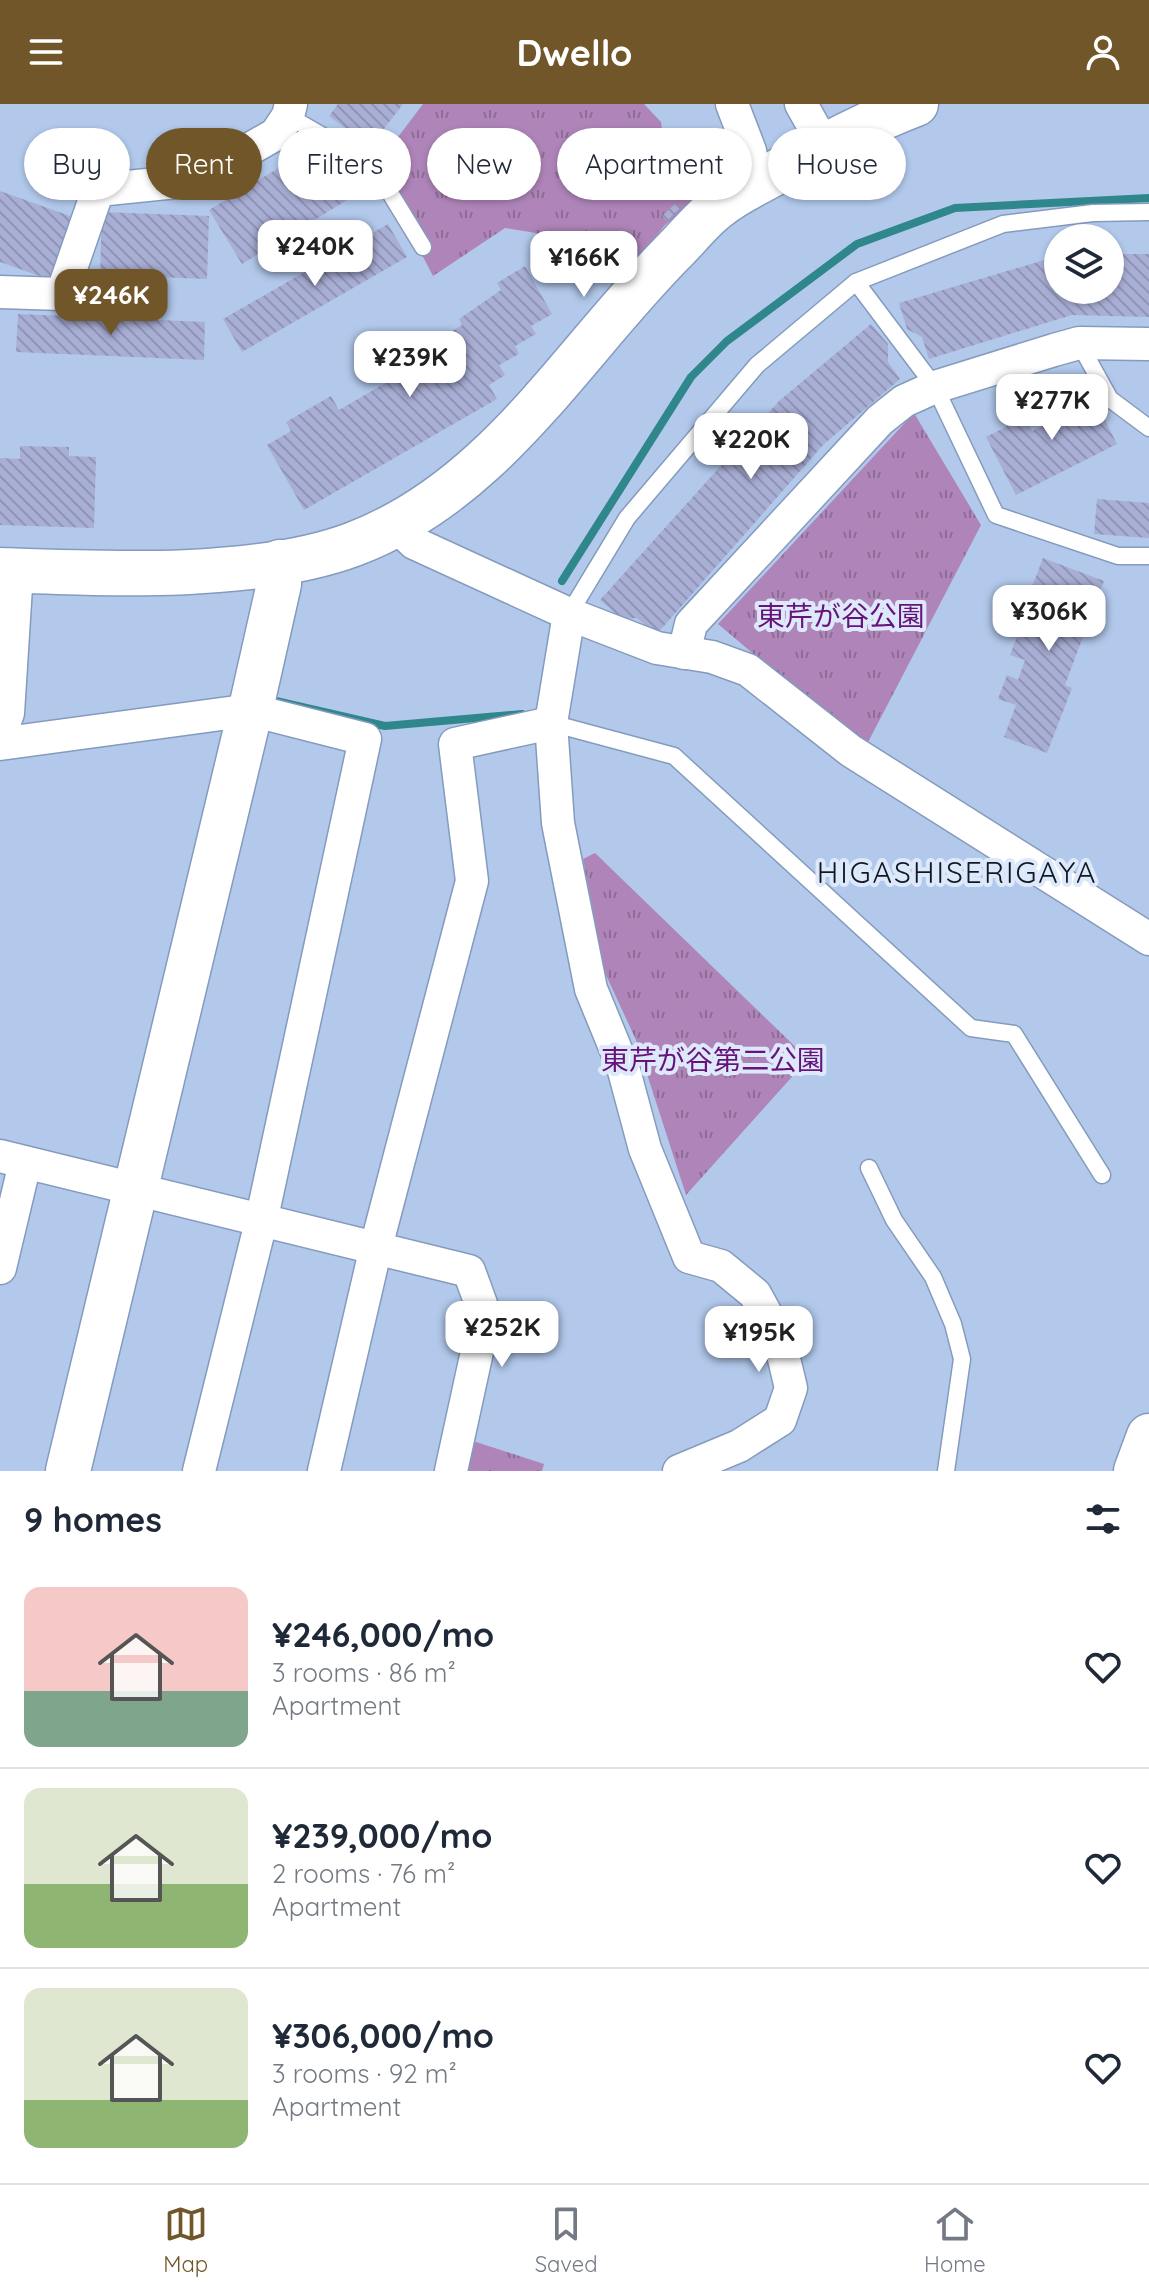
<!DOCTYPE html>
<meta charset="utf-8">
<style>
body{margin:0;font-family:Quicksand,"Noto Sans JP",sans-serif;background:#f2f2f3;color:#1f2937;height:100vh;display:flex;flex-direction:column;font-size:30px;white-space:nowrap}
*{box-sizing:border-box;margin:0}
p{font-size:26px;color:#747a83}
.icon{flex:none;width:44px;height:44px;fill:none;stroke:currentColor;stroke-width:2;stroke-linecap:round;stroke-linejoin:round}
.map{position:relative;height:1367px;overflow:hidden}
.panel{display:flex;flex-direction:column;background:#fff;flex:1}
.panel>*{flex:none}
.hud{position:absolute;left:24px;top:24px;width:1102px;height:72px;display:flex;gap:16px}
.tools{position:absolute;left:1044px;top:120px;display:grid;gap:16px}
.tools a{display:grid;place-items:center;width:80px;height:80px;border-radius:50%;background:#fff;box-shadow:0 2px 6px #0004;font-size:40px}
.price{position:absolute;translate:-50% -68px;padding:0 18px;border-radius:16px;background:#fff;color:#222;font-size:26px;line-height:52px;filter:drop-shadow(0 2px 4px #0008)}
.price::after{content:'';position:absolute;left:50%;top:48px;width:24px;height:18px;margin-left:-12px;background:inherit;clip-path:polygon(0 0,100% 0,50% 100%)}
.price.active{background:#705628;color:#fff}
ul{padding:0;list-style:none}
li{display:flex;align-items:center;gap:24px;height:200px;padding:0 24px}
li+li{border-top:2px solid #e0e1e3}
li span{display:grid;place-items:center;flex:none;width:224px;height:160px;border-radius:16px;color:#555}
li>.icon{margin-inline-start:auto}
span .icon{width:96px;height:96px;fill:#fffc;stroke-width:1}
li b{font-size:34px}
h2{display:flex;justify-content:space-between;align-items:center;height:96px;padding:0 24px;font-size:34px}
.chip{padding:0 28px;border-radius:36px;background:#fff;box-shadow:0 2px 6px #0004;font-size:28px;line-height:72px}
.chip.active{background:#705628;color:#fff}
header{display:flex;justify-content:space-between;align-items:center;height:104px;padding:0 24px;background:#705628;color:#fff;font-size:36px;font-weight:700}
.dock{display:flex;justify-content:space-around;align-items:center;height:112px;border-top:2px solid #e0e1e3;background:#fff;font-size:22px;color:#747a83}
.dock a{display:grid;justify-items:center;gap:4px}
.dock .active{color:#705628}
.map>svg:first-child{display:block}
</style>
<header><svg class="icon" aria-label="menu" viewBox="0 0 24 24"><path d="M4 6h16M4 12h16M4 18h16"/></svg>Dwello<svg class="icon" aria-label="person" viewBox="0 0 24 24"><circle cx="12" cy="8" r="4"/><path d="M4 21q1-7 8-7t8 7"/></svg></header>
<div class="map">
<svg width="1149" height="1367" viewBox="0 0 1149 1367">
<defs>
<pattern id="park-tufts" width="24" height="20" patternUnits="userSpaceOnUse" patternTransform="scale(2)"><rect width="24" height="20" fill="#af85b9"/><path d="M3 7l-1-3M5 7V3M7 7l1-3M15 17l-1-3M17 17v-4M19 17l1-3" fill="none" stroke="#8d6c96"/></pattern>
<pattern id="building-back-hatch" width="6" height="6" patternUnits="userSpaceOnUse" patternTransform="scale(2)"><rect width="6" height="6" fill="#a9aed5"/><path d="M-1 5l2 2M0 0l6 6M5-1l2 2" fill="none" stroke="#9095b7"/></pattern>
</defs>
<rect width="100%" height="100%" fill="#b2c9ec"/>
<g fill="url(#park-tufts)">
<path d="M423 0H644L661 18 664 41 698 93 664 122 617 183 536 129 505 124 433 172 376 62Z"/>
<path d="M914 309 981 421 865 644 718 520Z"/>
<path d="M595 749 808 955 686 1091 636 936 605 869 583 755Z"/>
<path d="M470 1336 544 1360 542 1367H463Z"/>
</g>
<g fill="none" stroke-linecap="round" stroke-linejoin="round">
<g stroke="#2f868b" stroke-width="8">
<path d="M562 477 691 273 727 237 857 140 955 104 1149 94"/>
<path d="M267 595 385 622 522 610"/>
</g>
</g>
<g fill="url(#building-back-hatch)">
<path d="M338 0H403L370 43 329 12Z"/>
<path d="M325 36 357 90 242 160 209 106Z"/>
<path d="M0 87 73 113 51 176 0 158Z"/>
<path d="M676 99 680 104 667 117 662 112Z"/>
<path d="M102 108 209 112 207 175 100 171Z"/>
<path d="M388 120 407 153 242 248 223 215Z"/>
<path d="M1110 150H1149V213L1072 211 929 255 922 233 907 225 899 199 1058 152V186H1110Z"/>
<path d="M525 162 552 210 531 222 536 230 515 242 519 250 499 261 505 271 489 281 497 295 304 406 267 341 291 327 286 318 331 292 339 306 453 240 447 230 462 221 459 215 501 186 497 179Z"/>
<path d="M18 210 205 218 204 256 16 248Z"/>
<path d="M871 220 888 240V258L900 275 823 341 656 531 637 514 622 515 600 496 779 297Z"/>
<path d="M1088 282 1117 340 1016 391 986 333 1025 313 1032 327 1053 317 1046 303Z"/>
<path d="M20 342 69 343V352L96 353 94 424 0 421V354L20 355Z"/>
<path d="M1097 395 1149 399V434L1094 430Z"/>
<path d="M1043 454 1104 477 1065 581 1072 584 1047 649 1004 633 1016 601 998 595 1007 571 1018 576 1025 556 1010 551 1023 517 1034 521 1041 502 1027 496Z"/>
</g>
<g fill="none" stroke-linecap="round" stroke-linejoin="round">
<defs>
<g id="lane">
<path d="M288 12 373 61 423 143"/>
<path d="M856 178 935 283 996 411 1118 452H1149"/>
<path d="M1079 239 1110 295 1149 324"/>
<path d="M569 510 627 414 757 261 856 178 1003 120 1093 109 1149 108"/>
<path d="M551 619 674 652 971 924 1014 930 1102 1071"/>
<path d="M869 1064 894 1116 933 1173 953 1220 962 1255 946 1367"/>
</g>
<g id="street">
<path d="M732 0 750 47 756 79"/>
<path d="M801 0 824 41"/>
<path d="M0 188 62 190 98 86 196 76 276 30 288 12 291 0"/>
<path d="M395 421 414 439 569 510 657 544 712 553 748 566 851 647 1149 835"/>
<path d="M569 510 551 619 558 719 591 885 623 963 645 1045 689 1153 721 1162 755 1190 779 1234 791 1284 780 1316 739 1342 679 1367"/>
<path d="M684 549 691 520 880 316 904 297 935 283 1054 246 1079 239 1149 240"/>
<path d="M0 631 8 609 17 467"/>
<path d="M0 640 251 606 365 635 261 1118 199 1367"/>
<path d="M0 1052 469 1167 485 1211 451 1367"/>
<path d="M0 1164 25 1059"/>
<path d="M324 1367 376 1143 472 777 455 640 551 619"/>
</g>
<g id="secondary">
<path d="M0 466C105 470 256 477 354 440 496 386 572 249 675 146 689 132 702 115 718 103 735 89 756 80 775 69 821 43 866 19 916 0"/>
<path d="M68 1367 251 604 279 480 280 458"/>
</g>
<path id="highway" d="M1136 1367 1149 1332"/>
</defs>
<use href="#lane" stroke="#859bbd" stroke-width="19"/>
<use href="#street" stroke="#859bbd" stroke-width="35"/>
<use href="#secondary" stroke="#859bbd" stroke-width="47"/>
<use href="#highway" stroke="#859bbd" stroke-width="47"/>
<use href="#lane" stroke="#fff" stroke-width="16"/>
<use href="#street" stroke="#fff" stroke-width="32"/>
<use href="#secondary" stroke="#fff" stroke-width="44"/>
<use href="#highway" stroke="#fff" stroke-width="44"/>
</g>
<g text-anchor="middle" stroke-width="8" stroke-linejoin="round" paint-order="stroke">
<g font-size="28" fill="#671379" stroke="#dde9fb">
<text x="841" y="522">東芹が谷公園</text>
<text x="713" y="966">東芹が谷第二公園</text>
</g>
<g font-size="30" letter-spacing="2" fill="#101824" stroke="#dde9fb">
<text x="957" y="779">HIGASHISERIGAYA</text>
</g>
</g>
</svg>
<div class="tools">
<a><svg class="icon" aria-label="layers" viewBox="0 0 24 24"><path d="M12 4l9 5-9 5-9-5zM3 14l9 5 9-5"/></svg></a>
</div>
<b class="price" style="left:315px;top:184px">¥240K</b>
<b class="price" style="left:584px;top:195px">¥166K</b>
<b class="price active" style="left:111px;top:233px">¥246K</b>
<b class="price" style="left:410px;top:295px">¥239K</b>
<b class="price" style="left:1052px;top:338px">¥277K</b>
<b class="price" style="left:751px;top:377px">¥220K</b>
<b class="price" style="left:1049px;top:549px">¥306K</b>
<b class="price" style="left:502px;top:1265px">¥252K</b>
<b class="price" style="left:759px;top:1270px">¥195K</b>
<div class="hud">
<a class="chip">Buy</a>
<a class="chip active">Rent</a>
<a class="chip">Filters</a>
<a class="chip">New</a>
<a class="chip">Apartment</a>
<a class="chip">House</a>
</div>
</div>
<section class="panel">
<h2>9 homes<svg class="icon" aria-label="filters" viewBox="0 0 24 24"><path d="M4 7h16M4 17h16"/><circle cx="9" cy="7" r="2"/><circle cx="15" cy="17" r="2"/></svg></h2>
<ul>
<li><span style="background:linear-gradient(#f6c9c9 65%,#7fa58c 0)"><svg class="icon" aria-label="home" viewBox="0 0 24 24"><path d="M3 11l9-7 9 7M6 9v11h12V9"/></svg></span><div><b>¥246,000/mo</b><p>3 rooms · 86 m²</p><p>Apartment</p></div><svg class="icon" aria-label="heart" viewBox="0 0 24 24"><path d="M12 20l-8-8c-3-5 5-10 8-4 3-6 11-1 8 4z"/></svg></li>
<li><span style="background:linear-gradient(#dfe7d0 60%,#8fb573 0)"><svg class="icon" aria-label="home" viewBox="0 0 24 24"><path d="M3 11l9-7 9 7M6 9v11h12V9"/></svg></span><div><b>¥239,000/mo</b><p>2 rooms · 76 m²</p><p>Apartment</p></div><svg class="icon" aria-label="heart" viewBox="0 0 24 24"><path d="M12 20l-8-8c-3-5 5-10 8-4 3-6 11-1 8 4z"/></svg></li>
<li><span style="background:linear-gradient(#dfe7d0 70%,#8fb573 0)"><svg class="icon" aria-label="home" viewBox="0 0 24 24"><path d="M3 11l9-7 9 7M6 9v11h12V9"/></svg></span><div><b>¥306,000/mo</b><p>3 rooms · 92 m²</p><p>Apartment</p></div><svg class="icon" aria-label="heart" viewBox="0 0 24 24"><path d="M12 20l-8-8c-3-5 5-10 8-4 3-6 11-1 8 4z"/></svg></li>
</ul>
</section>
<nav class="dock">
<a class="active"><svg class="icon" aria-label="map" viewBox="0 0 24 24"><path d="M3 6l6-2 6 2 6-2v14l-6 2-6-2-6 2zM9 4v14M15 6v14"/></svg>Map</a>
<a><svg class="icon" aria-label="saved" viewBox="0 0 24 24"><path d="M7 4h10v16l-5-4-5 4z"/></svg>Saved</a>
<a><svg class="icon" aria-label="home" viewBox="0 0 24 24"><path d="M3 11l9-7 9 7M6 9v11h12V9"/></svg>Home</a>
</nav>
